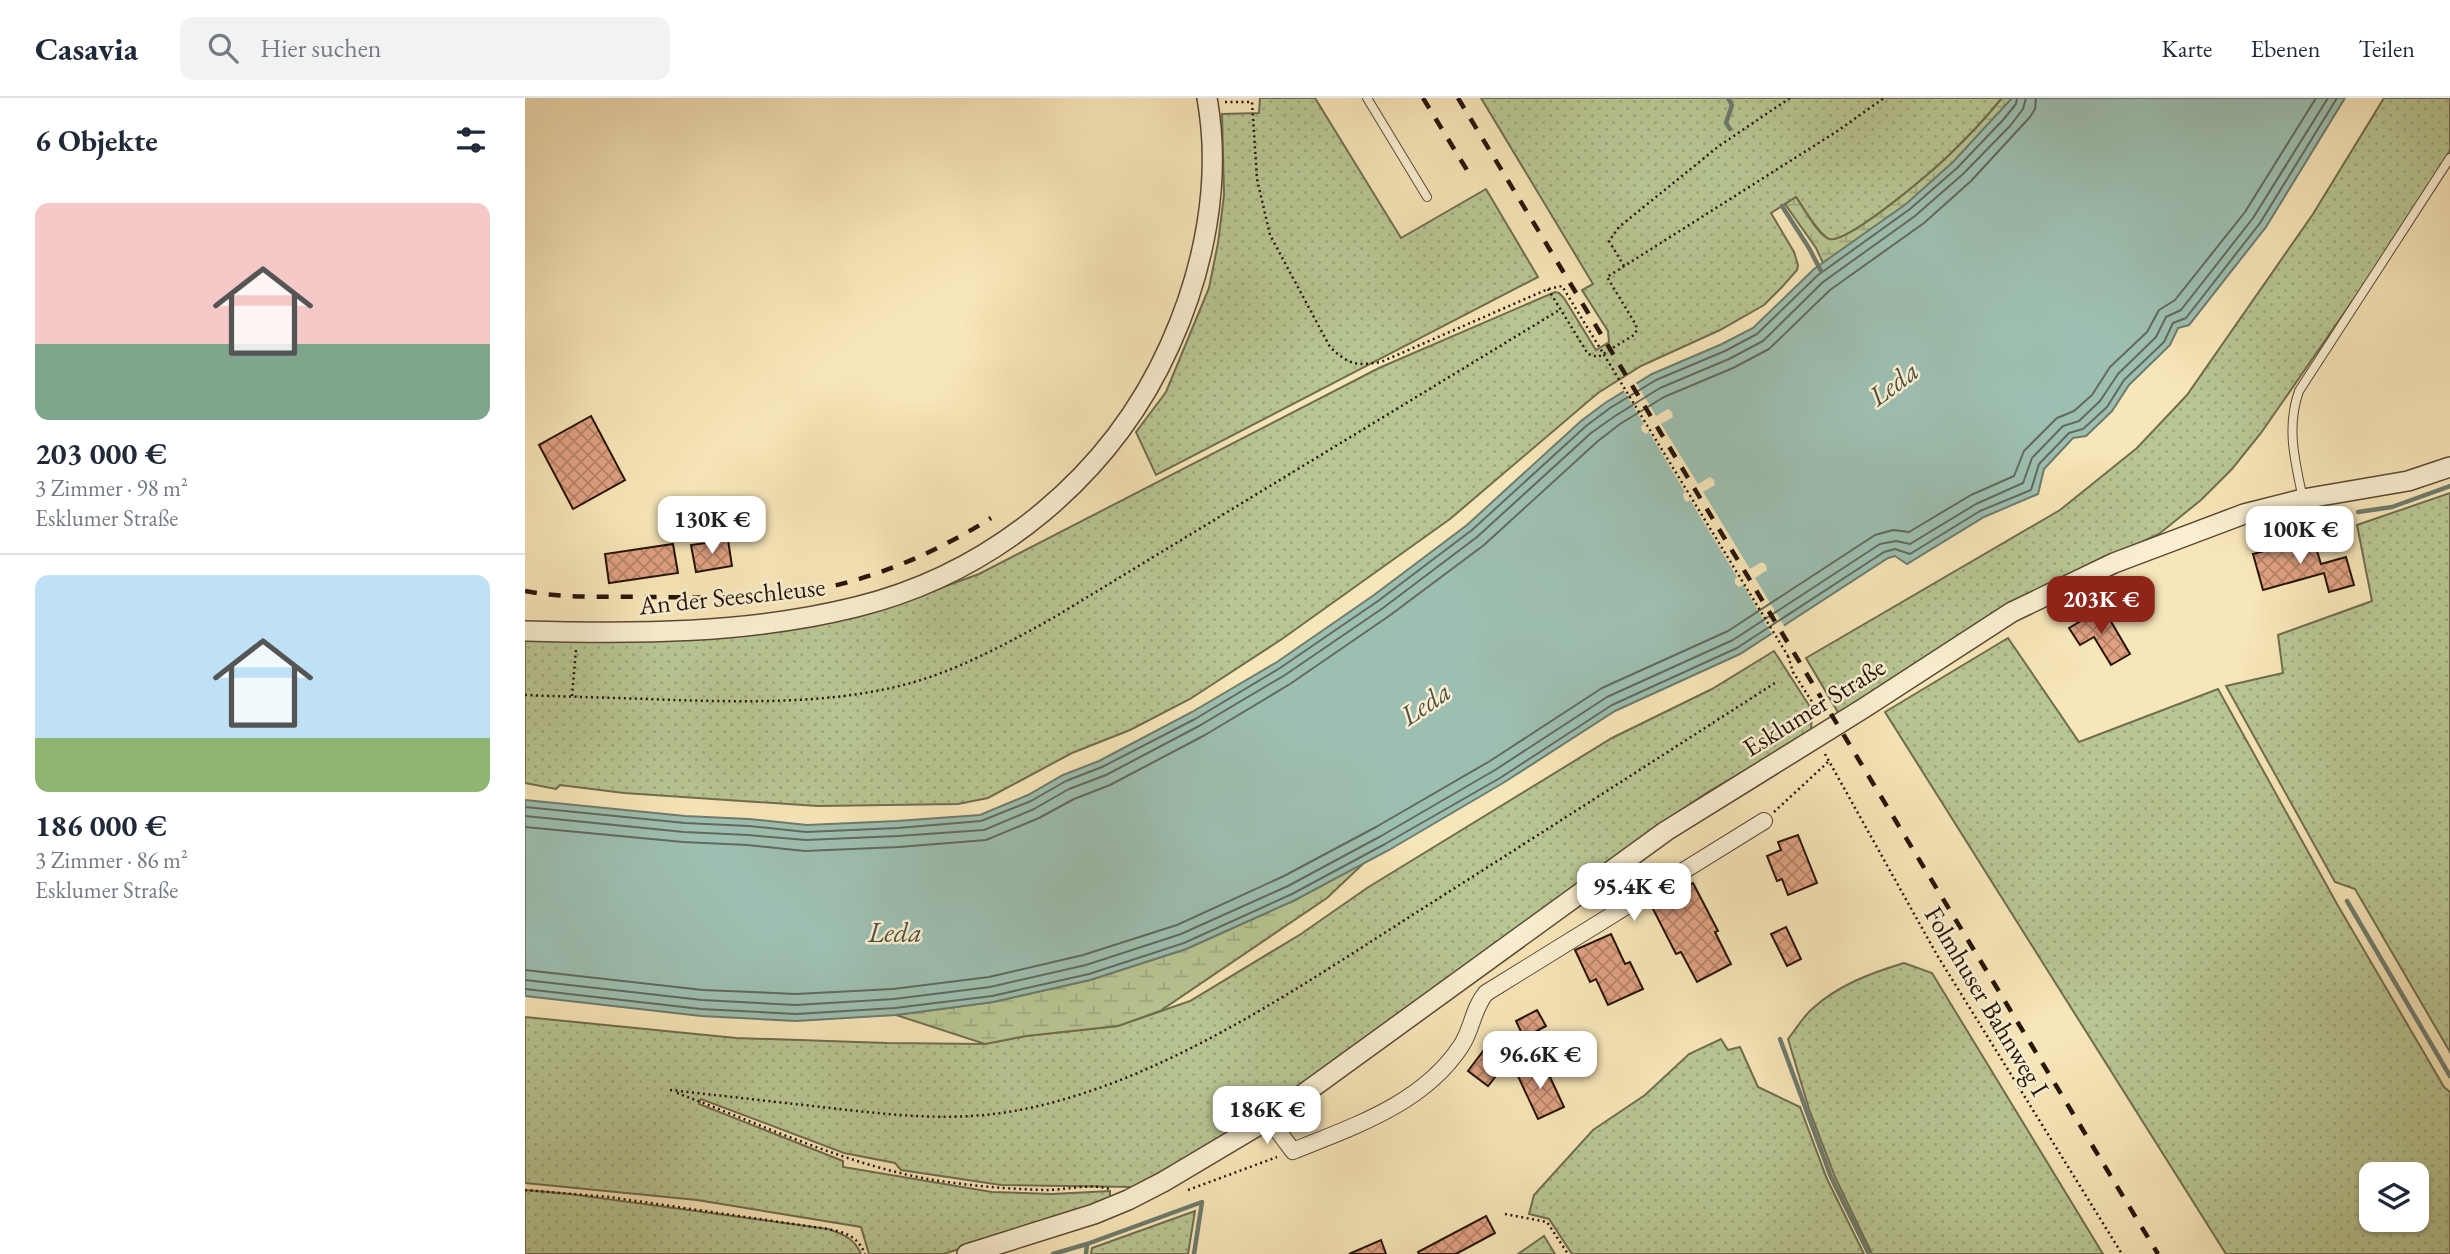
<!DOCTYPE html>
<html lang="de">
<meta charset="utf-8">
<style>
body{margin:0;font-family:"EB Garamond",serif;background:#f2f2f3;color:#1f2937;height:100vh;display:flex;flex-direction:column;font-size:26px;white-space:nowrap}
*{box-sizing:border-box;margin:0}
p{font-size:23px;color:#747a83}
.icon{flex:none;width:38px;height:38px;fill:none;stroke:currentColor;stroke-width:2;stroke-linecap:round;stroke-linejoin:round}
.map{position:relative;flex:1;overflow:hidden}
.panel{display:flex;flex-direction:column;background:#fff;width:525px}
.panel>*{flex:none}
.tools{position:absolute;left:1834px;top:1064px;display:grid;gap:14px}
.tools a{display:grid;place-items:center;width:70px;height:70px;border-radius:14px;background:#fff;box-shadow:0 2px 5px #0004;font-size:35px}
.price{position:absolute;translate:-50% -60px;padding:0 16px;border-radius:14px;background:#fff;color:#222;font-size:23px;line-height:46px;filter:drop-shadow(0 2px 4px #0008)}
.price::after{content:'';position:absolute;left:50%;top:42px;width:21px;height:16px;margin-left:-10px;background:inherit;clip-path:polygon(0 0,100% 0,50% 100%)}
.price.active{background:#8f2418;color:#fff}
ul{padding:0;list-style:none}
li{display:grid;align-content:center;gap:14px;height:371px;padding:0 35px}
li+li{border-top:2px solid #e0e1e3}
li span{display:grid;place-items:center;height:217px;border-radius:14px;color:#555}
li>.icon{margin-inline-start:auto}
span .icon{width:126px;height:126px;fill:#fffc;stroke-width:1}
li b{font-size:30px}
h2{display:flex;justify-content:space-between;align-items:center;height:84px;padding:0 35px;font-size:30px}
header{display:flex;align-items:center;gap:42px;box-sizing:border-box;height:98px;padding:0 35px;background:#fff;border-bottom:2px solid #e0e1e3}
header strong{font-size:33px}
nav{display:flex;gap:38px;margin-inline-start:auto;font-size:24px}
.search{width:490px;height:63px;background:#f2f2f3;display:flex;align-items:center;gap:18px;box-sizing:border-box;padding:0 24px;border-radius:14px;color:#747a83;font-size:26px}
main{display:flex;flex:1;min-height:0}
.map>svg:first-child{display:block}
</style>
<header>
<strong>Casavia</strong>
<div class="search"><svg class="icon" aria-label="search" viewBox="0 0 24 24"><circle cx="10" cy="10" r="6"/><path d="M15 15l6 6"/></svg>Hier suchen</div>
<nav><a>Karte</a><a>Ebenen</a><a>Teilen</a></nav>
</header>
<main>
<section class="panel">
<h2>6 Objekte<svg class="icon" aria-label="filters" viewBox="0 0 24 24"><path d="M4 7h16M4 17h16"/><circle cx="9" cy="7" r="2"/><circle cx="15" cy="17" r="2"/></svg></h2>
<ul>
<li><span style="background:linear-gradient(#f6c9c9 65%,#7fa58c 0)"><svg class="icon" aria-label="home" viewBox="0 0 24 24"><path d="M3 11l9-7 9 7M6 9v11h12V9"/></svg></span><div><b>203 000 €</b><p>3 Zimmer · 98 m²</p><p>Esklumer Straße</p></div></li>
<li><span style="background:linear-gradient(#bfe0f5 75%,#8fb573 0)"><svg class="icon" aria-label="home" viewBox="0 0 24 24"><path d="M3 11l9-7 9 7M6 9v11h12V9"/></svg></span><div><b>186 000 €</b><p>3 Zimmer · 86 m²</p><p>Esklumer Straße</p></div></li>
</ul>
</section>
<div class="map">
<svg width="1925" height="1156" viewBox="0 0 1925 1156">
<defs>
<pattern id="grass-dots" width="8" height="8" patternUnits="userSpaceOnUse" patternTransform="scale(1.75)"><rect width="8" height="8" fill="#b8c693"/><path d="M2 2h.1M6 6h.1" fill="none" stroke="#9ea97d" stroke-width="1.8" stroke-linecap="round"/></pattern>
<pattern id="wetland-marsh" width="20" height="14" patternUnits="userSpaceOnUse" patternTransform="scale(1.75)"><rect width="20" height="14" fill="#b8c693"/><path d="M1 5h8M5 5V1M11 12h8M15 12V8" fill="none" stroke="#9ea97d"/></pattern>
<pattern id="building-cross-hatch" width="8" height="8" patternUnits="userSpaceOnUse" patternTransform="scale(1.75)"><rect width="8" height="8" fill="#dfa182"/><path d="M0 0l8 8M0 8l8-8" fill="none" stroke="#b58268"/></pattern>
</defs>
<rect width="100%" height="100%" fill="#f7e6b9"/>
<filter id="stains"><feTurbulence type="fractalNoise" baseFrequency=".00286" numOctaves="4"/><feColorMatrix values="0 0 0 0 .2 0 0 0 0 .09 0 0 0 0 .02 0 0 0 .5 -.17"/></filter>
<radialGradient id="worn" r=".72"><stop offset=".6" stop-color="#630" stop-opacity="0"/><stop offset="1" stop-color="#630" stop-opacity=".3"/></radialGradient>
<g fill="url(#grass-dots)" stroke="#706d4d" stroke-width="2" fill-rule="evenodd">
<path d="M735 0H790L876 140 961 91 1013 179 631 377 611 334 641 294 684 190 693 145 699 97 697 16 734 15Z"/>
<path d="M956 0H1477C1460 21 1441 41 1422 59 1407 74 1321 147 1304 141 1294 137 1278 109 1271 99L1246 115 1269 154 1273 167 1272 172 1257 189 1239 207 1195 232 1116 268 1073 295 925 421 757 541 665 601 605 632 547 655 463 700 433 706 293 708 99 695 35 687 31 691 0 685V533L115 535 399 496 454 476 854 270 1030 194 1034 195 1039 200 1071 252 1084 244 1083 233 1057 192 1068 186Z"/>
<path d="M1859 0H1925V52L1919 64 1853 166 1736 335 1707 371 1676 402 1634 436 1508 494 1314 616 1281 560 1535 412 1612 350 1662 297 1788 116Z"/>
<path d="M1925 395V954L1830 791 1810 784 1701 588 1758 575 1753 537 1847 503 1832 427Z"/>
<path d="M1483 540 1554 644 1693 591 1812 806 1919 989 1925 994V1156H1701L1360 614ZM1846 1076H1892V1122H1846Z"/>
<path d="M1249 553 1287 612 1286 634 1183 694 1119 737 976 842 714 1030 608 1089 476 1087 376 1072 370 1065 319 1055 176 1001 174 1006 318 1063V1069L467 1094 527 1096 585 1093V1100L497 1132 418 1156H344L336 1129 172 1102 0 1085V919L211 940 362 945 460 946 501 938 593 928 665 903 776 836 842 790 1087 640 1187 591Z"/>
<path d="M1379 865 1407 875 1578 1156H1347L1310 1079 1284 1011 1263 941C1271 931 1278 919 1287 911 1313 887 1346 875 1379 865Z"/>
<path d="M1196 941 1203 952 1215 949 1233 989 1275 1009 1302 1081 1339 1156H1047L1024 1121 1004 1116 1009 1097 1068 1032 1120 997 1164 956Z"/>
<path d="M0 1092 45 1096 303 1131C318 1136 330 1141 336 1156H0Z"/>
<path d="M670 1113 663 1156H566L567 1150Z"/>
<path d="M1019 1138 1030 1156H993Z"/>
</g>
<g fill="url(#wetland-marsh)" stroke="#706d4d" stroke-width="2">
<path d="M1477 0H1515L1307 184 1291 150 1260 106 1271 99C1278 109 1293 137 1304 141 1321 147 1407 74 1422 59 1441 41 1460 21 1477 0Z"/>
<path d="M840 764 802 800 635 913 593 928 501 938 460 946 371 917 468 904 565 882 661 851 770 802Z"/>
</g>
<path fill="#9dbfb1" stroke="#6e7b6d" stroke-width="2" d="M1487 0H1820L1741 129 1664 227 1653 230 1645 247 1604 287 1587 313 1561 338 1548 340 1519 371 1513 396 1459 419 1382 466 1370 458 1363 460 1215 556 1090 613 978 685 864 752 770 802 661 851 565 882 468 904 371 917 271 923 176 918 0 898V702L160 718 224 721 282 727 372 723 455 717 503 697 538 677 574 663 667 614 752 564 849 497 942 427 1056 323 1080 305 1127 276 1197 246 1228 230 1289 171 1381 106 1428 64Z"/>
<path fill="#f7e6b9" d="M1110 283 1131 318 1143 311 1147 314 1148 319 1136 326 1173 386 1185 379 1189 382 1190 387 1178 394 1225 471 1237 464 1241 467 1242 472 1230 480 1261 531 1248 538 1218 487 1214 489 1210 486V481L1212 479 1165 402 1162 404 1159 401 1158 396 1160 394 1124 334 1121 336 1117 333 1116 328 1119 326 1097 290Z"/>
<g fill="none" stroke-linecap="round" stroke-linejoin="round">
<g stroke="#626a5c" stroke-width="2">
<path d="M0 709 160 725 224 728 281 734 373 730 456 723 506 703 541 683 577 669 670 621 755 570 853 503 947 432 1061 328 1085 310 1131 282 1200 253 1232 236 1293 177 1385 111 1432 70 1478 22 1491 6 1492 0"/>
<path d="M0 718 159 734 223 737 281 742 373 738 459 732 509 711 544 691 581 677 674 628 760 577 858 510 952 439 1066 335 1090 318 1135 290 1204 261 1238 243 1298 184 1390 118 1438 76 1485 28 1498 11 1501 0"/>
<path d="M0 729 158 744 222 747 280 753 374 749 461 742 514 720 549 701 585 687 680 637 765 586 864 518 959 447 1073 343 1095 326 1139 299 1208 270 1244 251 1305 192 1399 125 1446 83 1505 19 1510 11 1511 0"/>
<path d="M0 872 178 892 271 896 368 891 464 879 558 857 652 827 759 778 851 729 965 663 1077 590 1203 533 1350 437 1368 432 1384 434 1446 397 1489 378 1499 353 1532 320 1549 313 1567 297 1585 269 1622 234 1634 212 1650 202 1720 114 1791 0"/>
<path d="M0 882 177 902 271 907 369 901 465 889 561 867 656 836 763 788 856 738 970 672 1082 599 1208 542 1355 446 1371 443 1385 446 1451 406 1498 385 1507 360 1538 328 1554 323 1575 303 1593 276 1631 239 1641 219 1656 212 1728 120 1803 0"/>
<path d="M0 891 176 911 271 916 370 910 467 898 564 876 659 845 767 796 860 746 975 680 1087 607 1212 550 1359 454 1370 451 1385 456 1455 413 1506 392 1514 366 1544 335 1558 331 1582 309 1599 282 1639 244 1648 225 1661 220 1735 125 1812 0"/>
</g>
<g stroke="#6e7b6d" stroke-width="4.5">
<path d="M1203 0 1207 7 1201 25 1205 31"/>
<path d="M1257 108 1284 150 1296 173"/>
<path d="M1833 414 1867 409 1925 388"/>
<path d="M1822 803 1925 978"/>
<path d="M1255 941 1306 1079 1344 1156"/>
<path d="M528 1156 562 1146 677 1104 669 1156"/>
<path d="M561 1156 562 1146"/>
</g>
</g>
<g fill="url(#building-cross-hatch)" stroke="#271407" stroke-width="2">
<path d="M66 318 100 382 48 411 14 347Z"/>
<path d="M1788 440 1796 466 1821 459 1829 487 1804 494 1799 475 1738 492 1728 456Z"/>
<path d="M203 442 207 468 171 474 166 447Z"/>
<path d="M148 446 153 475 84 485 80 456Z"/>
<path d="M1578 510 1605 556 1586 567 1569 539 1555 547 1544 530Z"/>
<path d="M1273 737 1292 785 1263 797 1257 781 1252 783 1242 758 1256 752 1253 744Z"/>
<path d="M1168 785 1193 833 1190 834 1206 866 1172 884 1156 854 1151 856 1126 807Z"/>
<path d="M1261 829 1276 861 1262 868 1246 836Z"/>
<path d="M1086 836 1100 866 1105 864 1118 891 1083 907 1071 881 1065 884 1050 852Z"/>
<path d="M1012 912 1021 928 999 940 991 923Z"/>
<path d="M962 948 982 964 963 988 943 973Z"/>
<path d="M1018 964 1039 1009 1013 1021 992 976Z"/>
<path d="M961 1118 970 1135 931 1156H894L893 1154Z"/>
<path d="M856 1142 861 1156H824Z"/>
</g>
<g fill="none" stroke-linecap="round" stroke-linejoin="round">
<defs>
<g id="service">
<path d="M842 0 902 99"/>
<path d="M1778 401C1770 363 1761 330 1774 293L1925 60"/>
</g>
<path id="minor" d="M744 1021 768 1053C829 1028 898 1006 936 948 947 932 948 910 961 895L1239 723"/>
<g id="tertiary">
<path d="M0 533C111 536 222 536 331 509 469 475 587 377 645 247 679 172 697 83 682 0"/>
<path d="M442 1156 569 1116 603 1102 638 1084 744 1021 1141 733 1339 610 1487 514 1589 465 1719 416 1778 401 1883 383 1925 369"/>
</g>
</defs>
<use href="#service" stroke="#5b4834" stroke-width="10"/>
<use href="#minor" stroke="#5b4834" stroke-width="18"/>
<use href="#tertiary" stroke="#5b4834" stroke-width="22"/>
<g stroke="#271407" stroke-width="2.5" stroke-dasharray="2 3.5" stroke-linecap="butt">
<path d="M700 4H727L732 81 745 137 805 249C824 267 831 268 856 264L1023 191 1037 188 1073 247"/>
<path d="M1099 168 1084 143 1094 129 1194 48 1265 0"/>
<path d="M1023 191 1063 256 1073 259 1109 237 1112 232 1111 227 1082 179 1311 34 1359 0"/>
<path d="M1263 558 1268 574 1291 610V620"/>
<path d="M0 597C50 599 99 600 149 602 226 604 307 606 382 586 434 572 481 546 528 520L1036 211"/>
<path d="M47 598 51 552"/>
<path d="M1300 656 1412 857 1597 1156"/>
<path d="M1249 714 1303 664"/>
<path d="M145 992C199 998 252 1004 305 1010 367 1017 427 1024 489 1013 635 987 777 887 900 809 1018 734 1135 659 1253 583"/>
<path d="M152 995C233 1025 324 1068 409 1082 446 1088 484 1091 521 1092 541 1092 565 1085 585 1091"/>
<path d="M0 1092 84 1099 303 1131C322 1135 332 1138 340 1156"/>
<path d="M663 1092 752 1059"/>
<path d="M980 1116 1022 1124 1043 1156"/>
</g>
<use href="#service" stroke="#faefd2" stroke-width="8"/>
<use href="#minor" stroke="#faefd2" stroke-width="16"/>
<use href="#tertiary" stroke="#faefd2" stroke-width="19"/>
<g stroke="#271407" stroke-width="4.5" stroke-dasharray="12 12" stroke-linecap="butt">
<path d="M898 0 945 77"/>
<path d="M933 0 1633 1156"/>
<path d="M0 493C39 501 83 498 123 499 174 499 227 502 278 494 345 483 409 456 466 420"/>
</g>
<path stroke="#271407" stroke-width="2.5" stroke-dasharray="2 3.5" stroke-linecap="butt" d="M1073 247 1263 558"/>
</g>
<g text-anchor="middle" stroke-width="5" stroke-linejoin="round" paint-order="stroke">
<g font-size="26" fill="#271407" stroke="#faefd2">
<text transform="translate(207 498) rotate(-6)" y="9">An der Seeschleuse</text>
<text transform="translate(1289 609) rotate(-32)" y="9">Esklumer Straße</text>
<text transform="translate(1462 903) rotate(59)" y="9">Folmhuser Bahnweg I</text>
</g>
<g font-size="28" font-style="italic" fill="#505042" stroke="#faefd2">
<text transform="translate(1368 285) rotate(-37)" y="10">Leda</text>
<text transform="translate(900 605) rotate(-34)" y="10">Leda</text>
<text x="370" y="844">Leda</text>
</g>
</g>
<rect width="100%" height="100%" filter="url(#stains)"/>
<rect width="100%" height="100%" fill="url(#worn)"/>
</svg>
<div class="tools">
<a><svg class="icon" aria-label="layers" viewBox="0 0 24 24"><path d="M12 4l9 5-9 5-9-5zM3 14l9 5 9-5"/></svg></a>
</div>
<b class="price" style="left:187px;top:458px">130K €</b>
<b class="price" style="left:1775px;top:468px">100K €</b>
<b class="price active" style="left:1576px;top:538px">203K €</b>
<b class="price" style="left:1109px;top:825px">95.4K €</b>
<b class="price" style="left:1015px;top:993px">96.6K €</b>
<b class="price" style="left:742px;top:1048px">186K €</b>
</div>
</main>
